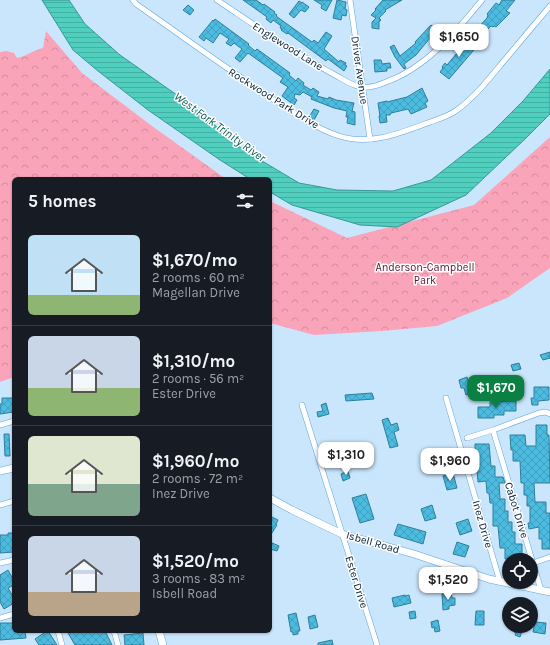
<!DOCTYPE html>
<meta charset="utf-8">
<style>
body{margin:0;font-family:Karla,sans-serif;background:#242831;color:#f1f3f6;height:100vh;display:flex;flex-direction:column;font-size:15px;white-space:nowrap}
*{box-sizing:border-box;margin:0}
p{font-size:13px;color:#9ea1a6}
.icon{flex:none;width:22px;height:22px;fill:none;stroke:currentColor;stroke-width:2;stroke-linecap:round;stroke-linejoin:round}
.map{position:relative;flex:1;overflow:hidden}
.side{position:absolute;left:12px;top:177px;width:260px;height:456px;display:flex;flex-direction:column;background:#171b24;border-radius:6px;box-shadow:0 1px 3px #0004}
.side>*{flex:none}
.fabs{position:absolute;left:502px;top:553px;display:grid;gap:8px}
.fabs a{display:grid;place-items:center;width:36px;height:36px;border-radius:50%;background:#171b24;box-shadow:0 1px 3px #0004;font-size:20px}
.price{position:absolute;translate:-50% -34px;padding:0 9px;border-radius:8px;background:#fff;color:#222;font-size:13px;line-height:26px;filter:drop-shadow(0 1px 2px #0008)}
.price::after{content:'';position:absolute;left:50%;top:24px;width:12px;height:9px;margin-left:-6px;background:inherit;clip-path:polygon(0 0,100% 0,50% 100%)}
.price.selected{background:#0b8043;color:#fff}
ul{padding:0;list-style:none}
li{display:flex;align-items:center;gap:12px;height:100px;padding:0 16px}
li+li{border-top:1px solid #363941}
li span{display:grid;place-items:center;flex:none;width:112px;height:80px;border-radius:6px;color:#555}
li>.icon{margin-inline-start:auto}
span .icon{width:48px;height:48px;fill:#fffc;stroke-width:1}
li b{font-size:17px}
h2{display:flex;justify-content:space-between;align-items:center;height:48px;padding:0 16px;font-size:17px}
.map>svg:first-child{display:block}
</style>
<div class="map">
<svg width="550" height="645" viewBox="0 0 550 645">
<defs>
<pattern id="park-crowns" width="20" height="18" patternUnits="userSpaceOnUse"><rect width="20" height="18" fill="#f9a4b9"/><path d="M2 6a3 3 0 1 1 6 0M12 15a3 3 0 1 1 6 0" fill="none" stroke="#d48da0"/></pattern>
<pattern id="water-rules" width="6" height="5" patternUnits="userSpaceOnUse"><rect width="6" height="5" fill="#50cebe"/><path d="M0 2.5h6" fill="none" stroke="#44b0a4"/></pattern>
<pattern id="building-cross-hatch" width="8" height="8" patternUnits="userSpaceOnUse"><rect width="8" height="8" fill="#4cbbe0"/><path d="M0 0l8 8M0 8l8-8" fill="none" stroke="#41a0c1"/></pattern>
</defs>
<rect width="100%" height="100%" fill="#cae6fd"/>
<g fill="url(#park-crowns)">
<path d="M46 31 82 73 152 126 226 179H14V377L0 382V52L6 51 14 53 17 58C27 56 33 50 43 48Z"/>
<path d="M550 137V268L507 298 437 326 382 331 314 335 270 323V201L347 238 474 205Z"/>
</g>
<path fill="url(#water-rules)" stroke="#389994" d="M42 0H69L85 24 120 55 194 107 242 149 299 183 337 190 393 191 431 180 491 133 523 101 550 69V114L525 139 466 195 397 227 360 225 292 205 270 192V179H250L220 160 148 110 98 71 73 50Z"/>
<g fill="url(#building-cross-hatch)" stroke="#2e7e98">
<path d="M243 0H256L263 5 264 4 275 12 274 13 277 15 276 16 312 42 314 40 318 43 326 32 332 36 324 49 339 62 340 60 346 63 345 65 347 66 344 71 328 59 326 61 288 33 287 34 281 30 282 29 280 28 281 26 273 20 271 23 266 19 267 17Z"/>
<path d="M314 0H332L326 11 321 8 322 5Z"/>
<path d="M337 0 346 2 345 9 347 10 346 16 342 15 341 20 333 18Z"/>
<path d="M383 0H402L385 10 386 11 379 18 381 20 379 22V29L372 28V22L376 18 371 15 376 10 375 9Z"/>
<path d="M502 0H515L506 11 510 13 496 27 494 26 493 27 491 26 482 35 476 30 487 18 488 15 487 14 496 3 499 5Z"/>
<path d="M299 1 302 3V2L309 7 305 12 301 10 294 18 289 14Z"/>
<path d="M188 5 194 10 190 15 183 10Z"/>
<path d="M215 19 249 44 248 45 255 51 257 49 290 73 289 75 296 81 298 78 304 83 303 85 311 90 313 88 319 92 317 96 328 99 329 97 336 100 354 103 352 111 355 112V125L347 123 348 117H346L347 111 334 108 311 99 312 97 303 92 300 95 295 94 294 98 297 100 294 105 282 96 288 87 280 82 283 78 248 53 240 62 235 58 242 49 234 43 231 46 226 43 229 39 220 33 213 43 206 38 204 41 199 37 213 20 214 21Z"/>
<path d="M431 25 437 30 430 38 416 55 404 64 406 68 404 69 395 57 390 47 394 45 400 56 416 43 415 42Z"/>
<path d="M469 36 479 44 449 79 440 72 443 68 442 67 445 63 447 65 467 41 466 40Z"/>
<path d="M374 60H381L382 64 390 63 391 68H387V71L375 72Z"/>
<path d="M422 88 428 101 425 103 427 107 411 114 408 109 391 113 390 115H386L387 122 380 123 379 116H380L378 103 387 101V102L407 97Z"/>
<path d="M314 109 319 111 314 120 309 117Z"/>
<path d="M550 352V358L543 360 540 355Z"/>
<path d="M519 363 521 369 513 371 511 365Z"/>
<path d="M467 377 469 383 472 382 474 389 472 390V393L466 395 464 388H461L459 380Z"/>
<path d="M534 387H549V400L538 401V405H532L531 398H534Z"/>
<path d="M372 393 374 399 346 401 345 395Z"/>
<path d="M2 398H14V412L0 414V404H2Z"/>
<path d="M516 401V411H504V415H494V418H478V407H490V402Z"/>
<path d="M326 403 329 414 318 417 317 412 323 411 321 405Z"/>
<path d="M388 418 391 425 397 423 399 430 394 432 398 446 390 448 382 420Z"/>
<path d="M536 425H547V435H549L550 483H534L535 502H546V513H550V549H542V539H539V527L529 529 528 523H530V506H527V495H524V483H521L520 461H513V450H511L510 435H525L526 446H536Z"/>
<path d="M4 434H9L10 456H5Z"/>
<path d="M475 444H489L491 466H495V477H503L505 483H499L500 499H505V511H508V522H512V532H515V544H522V559H505V548H500L498 526H493V503H490L489 493H487L486 481 478 482 476 459H475Z"/>
<path d="M341 445 344 454 334 457 331 448Z"/>
<path d="M348 471 350 478 343 481 341 474Z"/>
<path d="M453 473 457 488 447 490 443 476Z"/>
<path d="M366 494 374 519 360 523 352 498Z"/>
<path d="M432 505 436 518 425 521 421 509Z"/>
<path d="M270 516 278 520 276 524 277 525 270 536Z"/>
<path d="M468 519 472 531 460 535 456 523Z"/>
<path d="M398 524 426 532 423 544 394 535Z"/>
<path d="M8 533H14V552L0 553V535H8Z"/>
<path d="M270 542 279 546 277 551 270 549Z"/>
<path d="M457 542 469 546 465 557 453 554Z"/>
<path d="M8 570 14 581V585L8 588 14 598V603L4 609 0 602V575Z"/>
<path d="M451 593 452 598H455V605L449 606V609L443 610 442 594Z"/>
<path d="M405 595V596L409 595 411 603 394 607 392 598Z"/>
<path d="M415 611 416 618 410 619 409 612Z"/>
<path d="M476 611H484V625H475Z"/>
<path d="M296 613 300 631H298V634L293 635V632H291L288 615Z"/>
<path d="M315 615 318 627 310 629 308 617Z"/>
<path d="M438 620 440 631 435 632 434 627 432 628 431 622Z"/>
<path d="M535 622 546 623 545 634 533 632Z"/>
<path d="M0 623H14V631H25L26 638 0 640Z"/>
<path d="M516 626H524L520 637 515 635 516 633 514 632Z"/>
<path d="M47 631H48L57 645H39L35 639Z"/>
<path d="M71 631H105L112 645H75L68 633Z"/>
<path d="M143 633 144 645H125L124 635Z"/>
<path d="M332 640 333 645H318V643Z"/>
</g>
<g fill="none" stroke-linecap="round" stroke-linejoin="round">
<defs>
<g id="street">
<path d="M133 0 136 4C179 34 222 65 265 94 288 109 312 127 339 136 370 146 401 133 430 122 439 119 449 116 457 110 475 97 489 79 503 62 519 43 534 25 550 6"/>
<path d="M217 0C256 26 294 53 335 75 343 79 353 87 363 87 371 88 379 85 386 82 426 68 456 32 482 0"/>
<path d="M350 0 370 139"/>
<path d="M446 398 500 582"/>
<path d="M302 405 377 645"/>
<path d="M0 425 14 421"/>
<path d="M493 430 541 590"/>
<path d="M467 438 493 430 539 413 546 412 550 414"/>
<path d="M0 505 14 501"/>
<path d="M0 563 14 560"/>
<path d="M533 563 550 557"/>
<path d="M0 618 14 614"/>
<path d="M58 631 62 645"/>
<path d="M114 631 118 645"/>
</g>
<g id="secondary">
<path d="M0 471 14 468"/>
<path d="M270 498 292 510 342 534 414 554 489 579 550 592"/>
<path d="M159 631 163 645"/>
</g>
</defs>
<use href="#street" stroke="#5ea4db" stroke-width="6"/>
<use href="#secondary" stroke="#5ea4db" stroke-width="8"/>
<use href="#street" stroke="#fff" stroke-width="5"/>
<use href="#secondary" stroke="#fff" stroke-width="7"/>
</g>
<g text-anchor="middle" stroke-width="3" stroke-linejoin="round" paint-order="stroke">
<g font-size="11" fill="#011e33" stroke="#fff">
<text transform="translate(288 46) rotate(32)" y="4">Englewood Lane</text>
<text transform="translate(360 70) rotate(82)" y="4">Driver Avenue</text>
<text transform="translate(274 98) rotate(32)" y="4">Rockwood Park Drive</text>
<text transform="translate(517 510) rotate(73)" y="4">Cabot Drive</text>
<text transform="translate(483 524) rotate(74)" y="4">Inez Drive</text>
<text transform="translate(373 542) rotate(16)" y="4">Isbell Road</text>
<text transform="translate(357 582) rotate(73)" y="4">Ester Drive</text>
</g>
<g font-size="11" fill="#58122b" stroke="#fff">
<text x="425" y="271">Anderson-Campbell<tspan x="425" dy="13">Park</tspan></text>
</g>
<g font-size="12" font-style="italic" fill="#0b554e" stroke="#fff">
<text transform="translate(220 127) rotate(36)" y="4">West Fork Trinity River</text>
</g>
</g>
</svg>
<div class="fabs">
<a><svg class="icon" aria-label="locate" viewBox="0 0 24 24"><circle cx="12" cy="12" r="6"/><path d="M12 2v4M12 18v4M2 12h4M18 12h4"/></svg></a>
<a><svg class="icon" aria-label="layers" viewBox="0 0 24 24"><path d="M12 4l9 5-9 5-9-5zM3 14l9 5 9-5"/></svg></a>
</div>
<b class="price" style="left:459px;top:58px">$1,650</b>
<b class="price selected" style="left:496px;top:409px">$1,670</b>
<b class="price" style="left:346px;top:476px">$1,310</b>
<b class="price" style="left:450px;top:482px">$1,960</b>
<b class="price" style="left:448px;top:601px">$1,520</b>
<section class="side">
<h2>5 homes<svg class="icon" aria-label="filters" viewBox="0 0 24 24"><path d="M4 7h16M4 17h16"/><circle cx="9" cy="7" r="2"/><circle cx="15" cy="17" r="2"/></svg></h2>
<ul>
<li><span style="background:linear-gradient(#bfe0f5 75%,#8fb573 0)"><svg class="icon" aria-label="home" viewBox="0 0 24 24"><path d="M3 11l9-7 9 7M6 9v11h12V9"/></svg></span><div><b>$1,670/mo</b><p>2 rooms · 60 m²</p><p>Magellan Drive</p></div></li>
<li><span style="background:linear-gradient(#c9d6e8 65%,#8fb573 0)"><svg class="icon" aria-label="home" viewBox="0 0 24 24"><path d="M3 11l9-7 9 7M6 9v11h12V9"/></svg></span><div><b>$1,310/mo</b><p>2 rooms · 56 m²</p><p>Ester Drive</p></div></li>
<li><span style="background:linear-gradient(#dfe7d0 60%,#7fa58c 0)"><svg class="icon" aria-label="home" viewBox="0 0 24 24"><path d="M3 11l9-7 9 7M6 9v11h12V9"/></svg></span><div><b>$1,960/mo</b><p>2 rooms · 72 m²</p><p>Inez Drive</p></div></li>
<li><span style="background:linear-gradient(#c9d6e8 70%,#b9a48a 0)"><svg class="icon" aria-label="home" viewBox="0 0 24 24"><path d="M3 11l9-7 9 7M6 9v11h12V9"/></svg></span><div><b>$1,520/mo</b><p>3 rooms · 83 m²</p><p>Isbell Road</p></div></li>
</ul>
</section>
</div>
